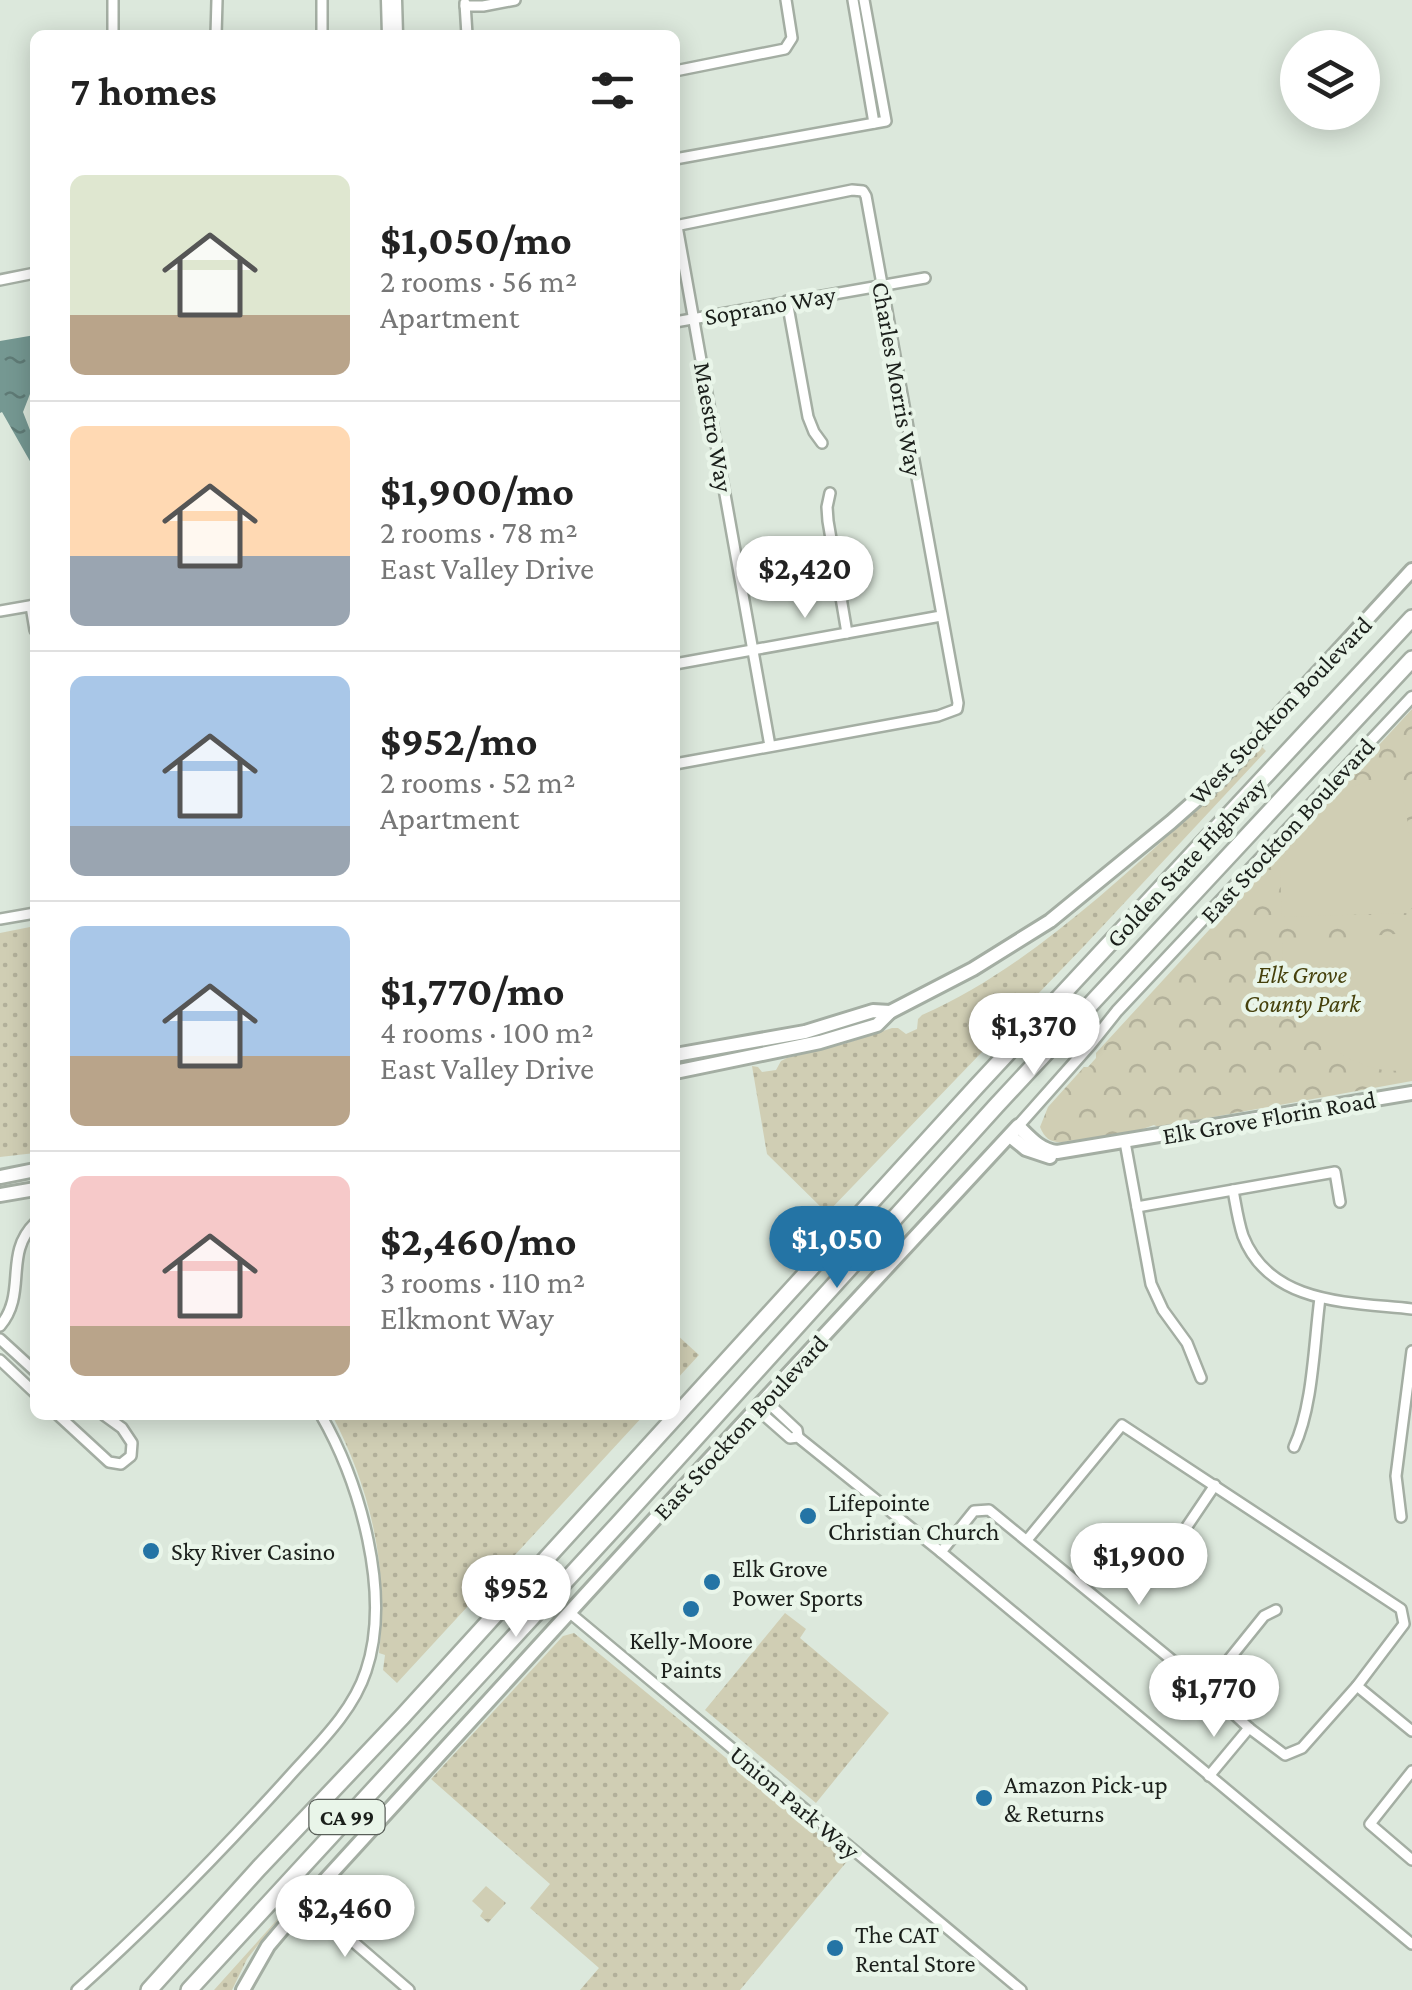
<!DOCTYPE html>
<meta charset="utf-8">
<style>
body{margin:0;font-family:"Crimson Pro",serif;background:#f6f6f6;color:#222;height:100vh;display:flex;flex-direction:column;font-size:38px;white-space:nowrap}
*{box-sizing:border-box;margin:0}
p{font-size:32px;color:#767676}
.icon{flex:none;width:55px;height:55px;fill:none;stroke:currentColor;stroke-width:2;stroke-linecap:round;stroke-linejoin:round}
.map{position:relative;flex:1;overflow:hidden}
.panel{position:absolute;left:30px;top:30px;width:650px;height:1390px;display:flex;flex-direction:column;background:#fff;border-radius:15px;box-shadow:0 5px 25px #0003}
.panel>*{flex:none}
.tools{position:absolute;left:1280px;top:30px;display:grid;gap:20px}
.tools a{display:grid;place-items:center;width:100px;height:100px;border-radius:50%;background:#fff;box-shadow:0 5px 25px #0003;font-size:50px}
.price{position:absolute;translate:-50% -85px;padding:0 22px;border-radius:35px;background:#fff;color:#222;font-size:32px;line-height:65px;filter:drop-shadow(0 2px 5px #0008)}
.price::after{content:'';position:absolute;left:50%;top:60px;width:30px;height:22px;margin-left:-15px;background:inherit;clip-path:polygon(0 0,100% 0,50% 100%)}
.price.active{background:#2474a5;color:#fff}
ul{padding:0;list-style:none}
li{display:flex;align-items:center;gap:30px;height:250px;padding:0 40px}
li+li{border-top:2px solid #e0e0e0}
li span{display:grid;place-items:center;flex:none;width:280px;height:200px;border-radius:15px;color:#555}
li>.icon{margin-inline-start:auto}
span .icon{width:120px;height:120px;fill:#fffc;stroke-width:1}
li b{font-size:42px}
h2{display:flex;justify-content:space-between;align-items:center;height:120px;padding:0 40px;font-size:42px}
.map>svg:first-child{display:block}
</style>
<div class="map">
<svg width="1412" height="1990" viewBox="0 0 1412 1990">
<defs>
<pattern id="grass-dots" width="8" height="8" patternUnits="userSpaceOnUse" patternTransform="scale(2.5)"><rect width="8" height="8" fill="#d0ceb4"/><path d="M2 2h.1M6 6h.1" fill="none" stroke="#b2b09a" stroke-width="1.8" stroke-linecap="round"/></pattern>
<pattern id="forest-crowns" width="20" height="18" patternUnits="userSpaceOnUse" patternTransform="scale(2.5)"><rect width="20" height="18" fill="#d0ceb4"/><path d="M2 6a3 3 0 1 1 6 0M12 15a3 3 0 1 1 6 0" fill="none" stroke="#b2b09a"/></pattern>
<pattern id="water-ripples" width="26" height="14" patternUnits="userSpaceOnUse" patternTransform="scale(2.5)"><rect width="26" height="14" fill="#759892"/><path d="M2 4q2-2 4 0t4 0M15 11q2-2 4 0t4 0" fill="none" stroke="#5f7b76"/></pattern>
</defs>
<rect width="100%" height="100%" fill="#dce8dc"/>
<g fill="url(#grass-dots)">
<path d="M1260 745 1266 751 1085 945 827 1213 767 1154 752 1066 758 1067 762 1072 776 1070 781 1061 787 1058 847 1043 892 1028H898L906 1034 917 1029 918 1019 922 1015C988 986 1044 943 1099 897 1155 849 1209 799 1260 745Z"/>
<path d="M35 926V1153L0 1157V933Z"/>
<path d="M675 1333 699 1355 675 1381Z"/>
<path d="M332 1415H644L397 1683 383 1670 385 1655 379 1653C389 1568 371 1490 332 1415Z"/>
<path d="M785 1613 806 1629 800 1638 889 1713 816 1803 705 1710Z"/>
<path d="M574 1633 849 1859 740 1990H580L599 1968 530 1908 550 1884 431 1779 563 1636Z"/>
<path d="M284 1912 247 1959 232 1990H214Z"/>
</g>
<g fill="url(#forest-crowns)">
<path d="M1412 709V1081L1158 1127 1154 1125 1137 1131 1064 1142C1051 1143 1045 1139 1040 1127L1048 1107 1084 1067H1088L1096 1058V1053Z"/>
<path d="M486 1886 506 1903 488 1923 480 1916 483 1911 472 1901Z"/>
</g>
<g fill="#d0ceb4">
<path d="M1386 777H1397L1402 782 1412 855V908L1408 913 1282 917 1280 869 1302 826 1327 799 1354 786Z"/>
<path d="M1409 933 1412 936V1069C1355 1081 1296 1028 1285 974 1282 964 1283 952 1283 942Z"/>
</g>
<path fill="url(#water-ripples)" d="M35 335V388L30 394 23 412 35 443V470L2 412 0 413V341Z"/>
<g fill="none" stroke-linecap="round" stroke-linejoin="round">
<defs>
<g id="minor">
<path d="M322 0V35"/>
<path d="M853 0 874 123"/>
<path d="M465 3 467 35"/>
<path d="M465 6H483L515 0"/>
<path d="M113 35V0"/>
<path d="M216 35 217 0"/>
<path d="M675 71 785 49 792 38 786 0"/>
<path d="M675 159 886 121 864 0"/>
<path d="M675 226 852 190 863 191 866 196 958 703 957 709 938 716 675 764"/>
<path d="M677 226 770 746"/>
<path d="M0 280 35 273"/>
<path d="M787 301 808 417 814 432 822 443"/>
<path d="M675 322 925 278"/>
<path d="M830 493 827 507 828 521 847 633"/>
<path d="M31 606 35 630"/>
<path d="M0 611 35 605"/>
<path d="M675 664 941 616"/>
<path d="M0 919 35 913"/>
<path d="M1125 1142 1151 1284 1163 1310 1187 1343 1201 1378"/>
<path d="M1233 1190C1236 1206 1238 1221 1243 1236 1270 1305 1350 1302 1412 1309"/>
<path d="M1137 1207 1335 1172 1340 1202"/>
<path d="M0 1326C28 1293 3 1254 35 1223"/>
<path d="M0 1339 35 1371"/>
<path d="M0 1360 35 1393"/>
<path d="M765 1400 797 1430 798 1437"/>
<path d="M757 1409 790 1438 798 1437 941 1552 1412 1944"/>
<path d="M58 1415 109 1462 121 1464 131 1456 132 1443 122 1428 104 1415"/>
<path d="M1294 1447C1313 1407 1314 1343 1320 1298"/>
<path d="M1401 1517 1396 1476 1412 1351"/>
<path d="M941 1552 974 1511 989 1510 1206 1688 1249 1728 1285 1755 1302 1748 1357 1686 1404 1624 1401 1609 1122 1425 1027 1540"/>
<path d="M1163 1562 1215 1485"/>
<path d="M570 1613 1021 1990"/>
<path d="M1357 1686 1412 1731"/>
<path d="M1206 1688 1264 1616 1276 1610"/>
<path d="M1412 1771 1370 1824 1412 1860"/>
<path d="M1209 1776 1249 1728"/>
<path d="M306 1901 409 1990"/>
<path d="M77 1990C151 1924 219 1854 286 1780 315 1747 352 1714 366 1671 392 1594 360 1483 321 1415"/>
</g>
<g id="tertiary">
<path d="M387 0 388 35"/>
<path d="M396 0 397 35"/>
<path d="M1018 1126 1090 1045 1117 1011 1412 697"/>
</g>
<g id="secondary">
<path d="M675 1055 805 1032 873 1011 890 1012"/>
<path d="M675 1072 820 1042 877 1025 890 1012 973 969 1050 921 1171 822 1223 776 1412 570"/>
<path d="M1010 1136 1026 1149 1050 1157"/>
<path d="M0 1177 35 1170"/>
<path d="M0 1195 35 1189"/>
<path d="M243 1990 268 1946 306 1901 704 1465 1018 1126C1030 1138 1040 1150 1057 1152L1412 1093"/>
</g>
<g id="motorway">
<path d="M149 1990 259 1868 402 1717 976 1087 1412 618"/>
<path d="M189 1990 618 1524 996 1106 1412 659"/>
</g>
</defs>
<use href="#minor" stroke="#a4aea3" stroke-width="14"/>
<use href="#tertiary" stroke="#a4aea3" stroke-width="15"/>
<use href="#secondary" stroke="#a4aea3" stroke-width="18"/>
<use href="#motorway" stroke="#a4aea3" stroke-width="20"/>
<use href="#minor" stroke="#fff" stroke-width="9"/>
<use href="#tertiary" stroke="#fff" stroke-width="10"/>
<use href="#secondary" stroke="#fff" stroke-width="12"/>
<use href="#motorway" stroke="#fff" stroke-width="15"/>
</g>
<g fill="#2474a5" stroke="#e9f5e9" stroke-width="4">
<circle cx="808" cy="1516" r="10"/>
<circle cx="151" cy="1551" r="10"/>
<circle cx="712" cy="1582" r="10"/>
<circle cx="691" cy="1609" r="10"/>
<circle cx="984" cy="1798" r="10"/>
<circle cx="835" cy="1948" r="10"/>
</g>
<g text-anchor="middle" stroke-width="9" stroke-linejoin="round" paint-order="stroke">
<rect fill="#e9f5e9" stroke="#595f59" stroke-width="2.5" x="309.5" y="1800" width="75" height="34" rx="8"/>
<g font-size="22" font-weight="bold" fill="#1b1f1b">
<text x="347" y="1825">CA 99</text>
</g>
<g font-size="25" fill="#1b1f1b" stroke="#e9f5e9">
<text transform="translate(770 305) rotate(-10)" y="9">Soprano Way</text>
<text transform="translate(898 379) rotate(80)" y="9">Charles Morris Way</text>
<text transform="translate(714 427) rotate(80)" y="9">Maestro Way</text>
<text transform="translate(1280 710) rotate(-46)" y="9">West Stockton Boulevard</text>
<text transform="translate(1287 830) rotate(-47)" y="9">East Stockton Boulevard</text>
<text transform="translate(1186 862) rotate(-47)" y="9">Golden State Highway</text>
<text transform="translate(1269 1117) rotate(-10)" y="9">Elk Grove Florin Road</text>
<text transform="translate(740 1427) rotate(-47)" y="9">East Stockton Boulevard</text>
<text transform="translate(795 1802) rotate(40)" y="9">Union Park Way</text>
</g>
<g font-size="25" font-style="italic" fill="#46410c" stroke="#e9f5e9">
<text x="1302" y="983">Elk Grove<tspan x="1302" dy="29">County Park</tspan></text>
</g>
<g font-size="25" fill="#1b1f1b" stroke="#e9f5e9" text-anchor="start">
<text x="828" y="1511">Lifepointe<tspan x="828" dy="29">Christian Church</tspan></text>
<text x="171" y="1560">Sky River Casino</text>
<text x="732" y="1577">Elk Grove<tspan x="732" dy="29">Power Sports</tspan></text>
<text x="691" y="1649" text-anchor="middle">Kelly-Moore<tspan x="691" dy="29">Paints</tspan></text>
<text x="1004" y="1793">Amazon Pick-up<tspan x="1004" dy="29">&amp; Returns</tspan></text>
<text x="855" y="1943">The CAT<tspan x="855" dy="29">Rental Store</tspan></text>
</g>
</g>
</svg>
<div class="tools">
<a><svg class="icon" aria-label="layers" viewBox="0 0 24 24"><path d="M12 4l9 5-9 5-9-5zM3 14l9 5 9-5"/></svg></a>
</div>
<b class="price" style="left:805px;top:621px">$2,420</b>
<b class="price" style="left:1034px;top:1078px">$1,370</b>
<b class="price active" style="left:837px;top:1291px">$1,050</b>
<b class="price" style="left:1139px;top:1608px">$1,900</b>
<b class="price" style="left:516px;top:1640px">$952</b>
<b class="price" style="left:1214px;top:1740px">$1,770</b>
<b class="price" style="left:345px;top:1960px">$2,460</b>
<section class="panel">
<h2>7 homes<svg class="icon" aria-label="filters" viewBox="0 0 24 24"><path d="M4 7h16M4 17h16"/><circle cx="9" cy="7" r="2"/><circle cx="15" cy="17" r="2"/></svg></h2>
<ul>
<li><span style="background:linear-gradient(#dfe7d0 70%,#b9a48a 0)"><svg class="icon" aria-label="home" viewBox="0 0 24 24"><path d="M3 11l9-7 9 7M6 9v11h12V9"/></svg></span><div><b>$1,050/mo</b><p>2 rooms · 56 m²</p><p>Apartment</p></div></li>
<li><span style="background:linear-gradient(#ffd9b3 65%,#9aa5b1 0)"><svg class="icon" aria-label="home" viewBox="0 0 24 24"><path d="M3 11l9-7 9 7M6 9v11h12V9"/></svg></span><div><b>$1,900/mo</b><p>2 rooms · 78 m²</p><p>East Valley Drive</p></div></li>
<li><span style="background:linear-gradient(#a9c7e8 75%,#9aa5b1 0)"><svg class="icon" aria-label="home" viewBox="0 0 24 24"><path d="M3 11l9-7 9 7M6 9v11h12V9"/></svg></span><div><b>$952/mo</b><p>2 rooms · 52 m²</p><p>Apartment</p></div></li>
<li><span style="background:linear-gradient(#a9c7e8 65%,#b9a48a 0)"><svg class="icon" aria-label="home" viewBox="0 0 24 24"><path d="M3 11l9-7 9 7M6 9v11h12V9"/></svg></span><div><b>$1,770/mo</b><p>4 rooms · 100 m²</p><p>East Valley Drive</p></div></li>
<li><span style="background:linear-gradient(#f6c9c9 75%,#b9a48a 0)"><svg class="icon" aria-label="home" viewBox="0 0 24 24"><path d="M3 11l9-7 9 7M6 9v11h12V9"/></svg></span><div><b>$2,460/mo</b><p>3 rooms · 110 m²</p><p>Elkmont Way</p></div></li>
</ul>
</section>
</div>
